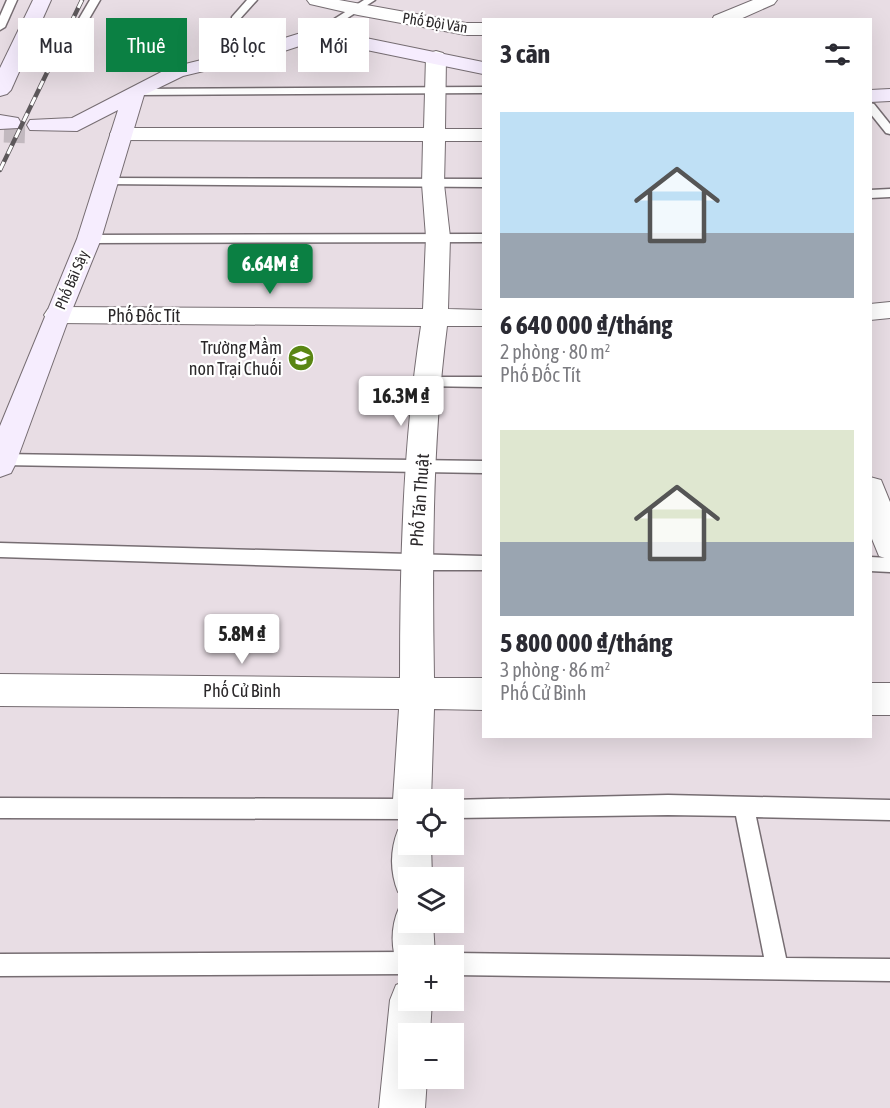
<!DOCTYPE html>
<html lang="vi">
<meta charset="utf-8">
<style>
body{margin:0;font-family:"Asap Condensed",sans-serif;background:#f7f7f7;color:#2b2b33;height:100vh;display:flex;flex-direction:column;font-size:22px;white-space:nowrap}
*{box-sizing:border-box;margin:0}
p{font-size:20px;color:#7c7c81}
.icon{flex:none;width:33px;height:33px;fill:none;stroke:currentColor;stroke-width:2;stroke-linecap:round;stroke-linejoin:round}
.map{position:relative;flex:1;overflow:hidden}
.details{position:absolute;left:482px;top:18px;width:390px;height:720px;display:flex;flex-direction:column;background:#fff;border-radius:0px;box-shadow:0 6px 24px #0002}
.details>*{flex:none}
.top-card{position:absolute;left:18px;top:18px;width:374px;height:54px;display:flex;gap:12px}
.tools{position:absolute;left:398px;top:789px;display:grid;gap:12px}
.tools a{display:grid;place-items:center;width:66px;height:66px;border-radius:0px;background:#fff;box-shadow:0 6px 24px #0002;font-size:30px}
.price{position:absolute;translate:-50% -51px;padding:0 14px;border-radius:6px;background:#fff;color:#222;font-size:20px;line-height:39px;filter:drop-shadow(0 2px 3px #0008)}
.price::after{content:'';position:absolute;left:50%;top:36px;width:18px;height:14px;margin-left:-9px;background:inherit;clip-path:polygon(0 0,100% 0,50% 100%)}
.price.active{background:#0b8043;color:#fff}
ul{padding:0;list-style:none}
li{display:grid;align-content:center;gap:12px;height:318px;padding:0 18px}
li span{display:grid;place-items:center;height:186px;border-radius:0px;color:#555}
li>.icon{margin-inline-start:auto}
span .icon{width:108px;height:108px;fill:#fffc;stroke-width:1}
li b{font-size:26px}
h2{display:flex;justify-content:space-between;align-items:center;height:72px;padding:0 18px;font-size:26px}
.tag{padding:0 21px;border-radius:0px;background:#fff;box-shadow:0 6px 24px #0002;font-size:21px;line-height:54px}
.tag.active{background:#0b8043;color:#fff}
.map>svg:first-child{display:block}
</style>
<div class="map">
<svg width="890" height="1108" viewBox="0 0 890 1108">
<rect width="100%" height="100%" fill="#e8dde4"/>
<g fill="none" stroke-linecap="round" stroke-linejoin="round">
<path stroke="#c2b9bf" stroke-width="21" stroke-dasharray="21 10" stroke-linecap="butt" d="M4 132 34 133"/>
<defs>
<g id="lane">
<path d="M7 0H17L5 27 0 30V16Z"/>
<path d="M90 0H100L65 60H57L56 58Z"/>
<path d="M247 0H257L238 21H232V17Z"/>
<path d="M364 0H375L320 36H314V32Z"/>
<path d="M483 87V93L134 95 129 92 134 89Z"/>
<path d="M870 103 874 104 890 124V134L886 133 870 113Z"/>
<path d="M106 178 483 179V187L102 184V180Z"/>
<path d="M890 189V197L870 198V190Z"/>
<path d="M483 234V242L89 243 83 239 89 235Z"/>
<path d="M426 377H483V387L421 386 419 382Z"/>
<path d="M0 454 483 461V473L2 465 0 464Z"/>
<path d="M0 543 483 556V570H416L0 557Z"/>
<path d="M870 557 890 558V572L870 571Z"/>
<path d="M668 795 890 800V820L756 817 786 958 890 959V981L453 975V956H447L453 953 764 957 736 816 668 815 453 818V800H450Z"/>
<path d="M0 798 408 799V819L0 818Z"/>
<path d="M408 952 416 956H408V974L0 976V954Z"/>
</g>
<g id="street">
<path d="M307 0H339L466 23H483V35H466L358 15 310 4Z"/>
<path d="M753 0H777L774 4 738 20H712L714 16Z"/>
<path d="M436 51 443 53 446 57 445 129H483V141H445L444 184 450 237 448 309 483 310V326H447C432 443 432 561 434 678H483V710L434 709 431 800H408V816L399 813 393 800 399 709 0 706V674L400 678C400 560 403 442 421 326L57 323 48 321 44 315 48 309 57 307 423 309 426 237 422 184 423 141 121 140 113 139 110 134 113 129 121 128H424L426 57 429 53Z"/>
<path d="M890 302V318L870 320V304Z"/>
<path d="M870 477 881 480 890 502V560L879 556 870 534Z"/>
<rect x="870" y="683" width="20" height="32"/>
<path d="M408 827V844H431L432 878H408V896L398 892C390 872 390 850 398 830Z"/>
<path d="M408 904V922H433L435 956H408V974L399 971C391 950 390 928 399 908Z"/>
<path d="M408 980V1000H432L430 1034H408V1078H427L425 1108H379L390 1000 396 985Z"/>
</g>
<g id="secondary">
<path d="M33 0H51L11 90 7 94 0 96V68Z"/>
<path d="M317 28 483 62V74L318 40 275 54 183 76 144 95 101 239 70 315 15 465 11 473 0 477V426L77 239 118 110 77 131 30 130 27 125 30 120 72 118 169 68 262 45Z"/>
<path d="M890 89V101L870 102V90Z"/>
<path d="M0 115 18 118 21 123 18 128 0 129Z"/>
</g>
</defs>
<use href="#lane" stroke="#766d72" stroke-width="3"/>
<use href="#street" stroke="#766d72" stroke-width="2"/>
<use href="#secondary" stroke="#766d72" stroke-width="2"/>
<use href="#lane" fill="#fff" fill-rule="evenodd"/>
<use href="#street" fill="#fff" fill-rule="evenodd"/>
<use href="#secondary" fill="#f6edfe" fill-rule="evenodd"/>
<defs>
<path id="rail" d="M0 170 82 0"/>
</defs>
<use href="#rail" stroke="#5d585b" stroke-width="4.5"/>
<use href="#rail" stroke="#fff" stroke-width="3" stroke-dasharray="9" stroke-linecap="butt"/>
</g>
<defs>
<symbol id="school-disc" viewBox="-11 -11 22 22"><circle r="9.5" fill="#5a8613" stroke="#fff"/><path d="M0-5L7-2L0 1L-7-2ZM-4 1L0 2.5L4 1V4Q0 6-4 4Z" fill="#fff"/></symbol>
</defs>
<g fill-rule="evenodd">
<use href="#school-disc" x="286" y="343" width="30" height="30"/>
</g>
<g text-anchor="middle" stroke-width="4.5" stroke-linejoin="round" paint-order="stroke">
<g font-size="15" fill="#2b282a" stroke="#fff">
<text transform="translate(435 23) rotate(9)" y="5">Phố Đội Văn</text>
<text transform="translate(72 280) rotate(-67)" y="5">Phố Bãi Sậy</text>
</g>
<g font-size="18" fill="#2b282a" stroke="#fff">
<text x="144" y="322">Phố Đốc Tít</text>
<text transform="translate(420 500) rotate(-86)" y="6">Phố Tán Thuật</text>
<text x="242" y="697">Phố Cử Bình</text>
</g>
<g font-size="18" fill="#2b282a" stroke="#fff" text-anchor="end">
<text x="282" y="354">Trường Mầm<tspan x="282" dy="21">non Trại Chuối</tspan></text>
</g>
</g>
</svg>
<div class="tools">
<a><svg class="icon" aria-label="locate" viewBox="0 0 24 24"><circle cx="12" cy="12" r="6"/><path d="M12 2v4M12 18v4M2 12h4M18 12h4"/></svg></a>
<a><svg class="icon" aria-label="layers" viewBox="0 0 24 24"><path d="M12 4l9 5-9 5-9-5zM3 14l9 5 9-5"/></svg></a>
<a>+</a>
<a>−</a>
</div>
<b class="price active" style="left:270px;top:295px">6.64M ₫</b>
<b class="price" style="left:401px;top:427px">16.3M ₫</b>
<b class="price" style="left:242px;top:665px">5.8M ₫</b>
<div class="top-card">
<a class="tag">Mua</a>
<a class="tag active">Thuê</a>
<a class="tag">Bộ lọc</a>
<a class="tag">Mới</a>
</div>
<section class="details">
<h2>3 căn<svg class="icon" aria-label="filters" viewBox="0 0 24 24"><path d="M4 7h16M4 17h16"/><circle cx="9" cy="7" r="2"/><circle cx="15" cy="17" r="2"/></svg></h2>
<ul>
<li><span style="background:linear-gradient(#bfe0f5 65%,#9aa5b1 0)"><svg class="icon" aria-label="home" viewBox="0 0 24 24"><path d="M3 11l9-7 9 7M6 9v11h12V9"/></svg></span><div><b>6 640 000 ₫/tháng</b><p>2 phòng · 80 m²</p><p>Phố Đốc Tít</p></div></li>
<li><span style="background:linear-gradient(#dfe7d0 60%,#9aa5b1 0)"><svg class="icon" aria-label="home" viewBox="0 0 24 24"><path d="M3 11l9-7 9 7M6 9v11h12V9"/></svg></span><div><b>5 800 000 ₫/tháng</b><p>3 phòng · 86 m²</p><p>Phố Cử Bình</p></div></li>
</ul>
</section>
</div>
